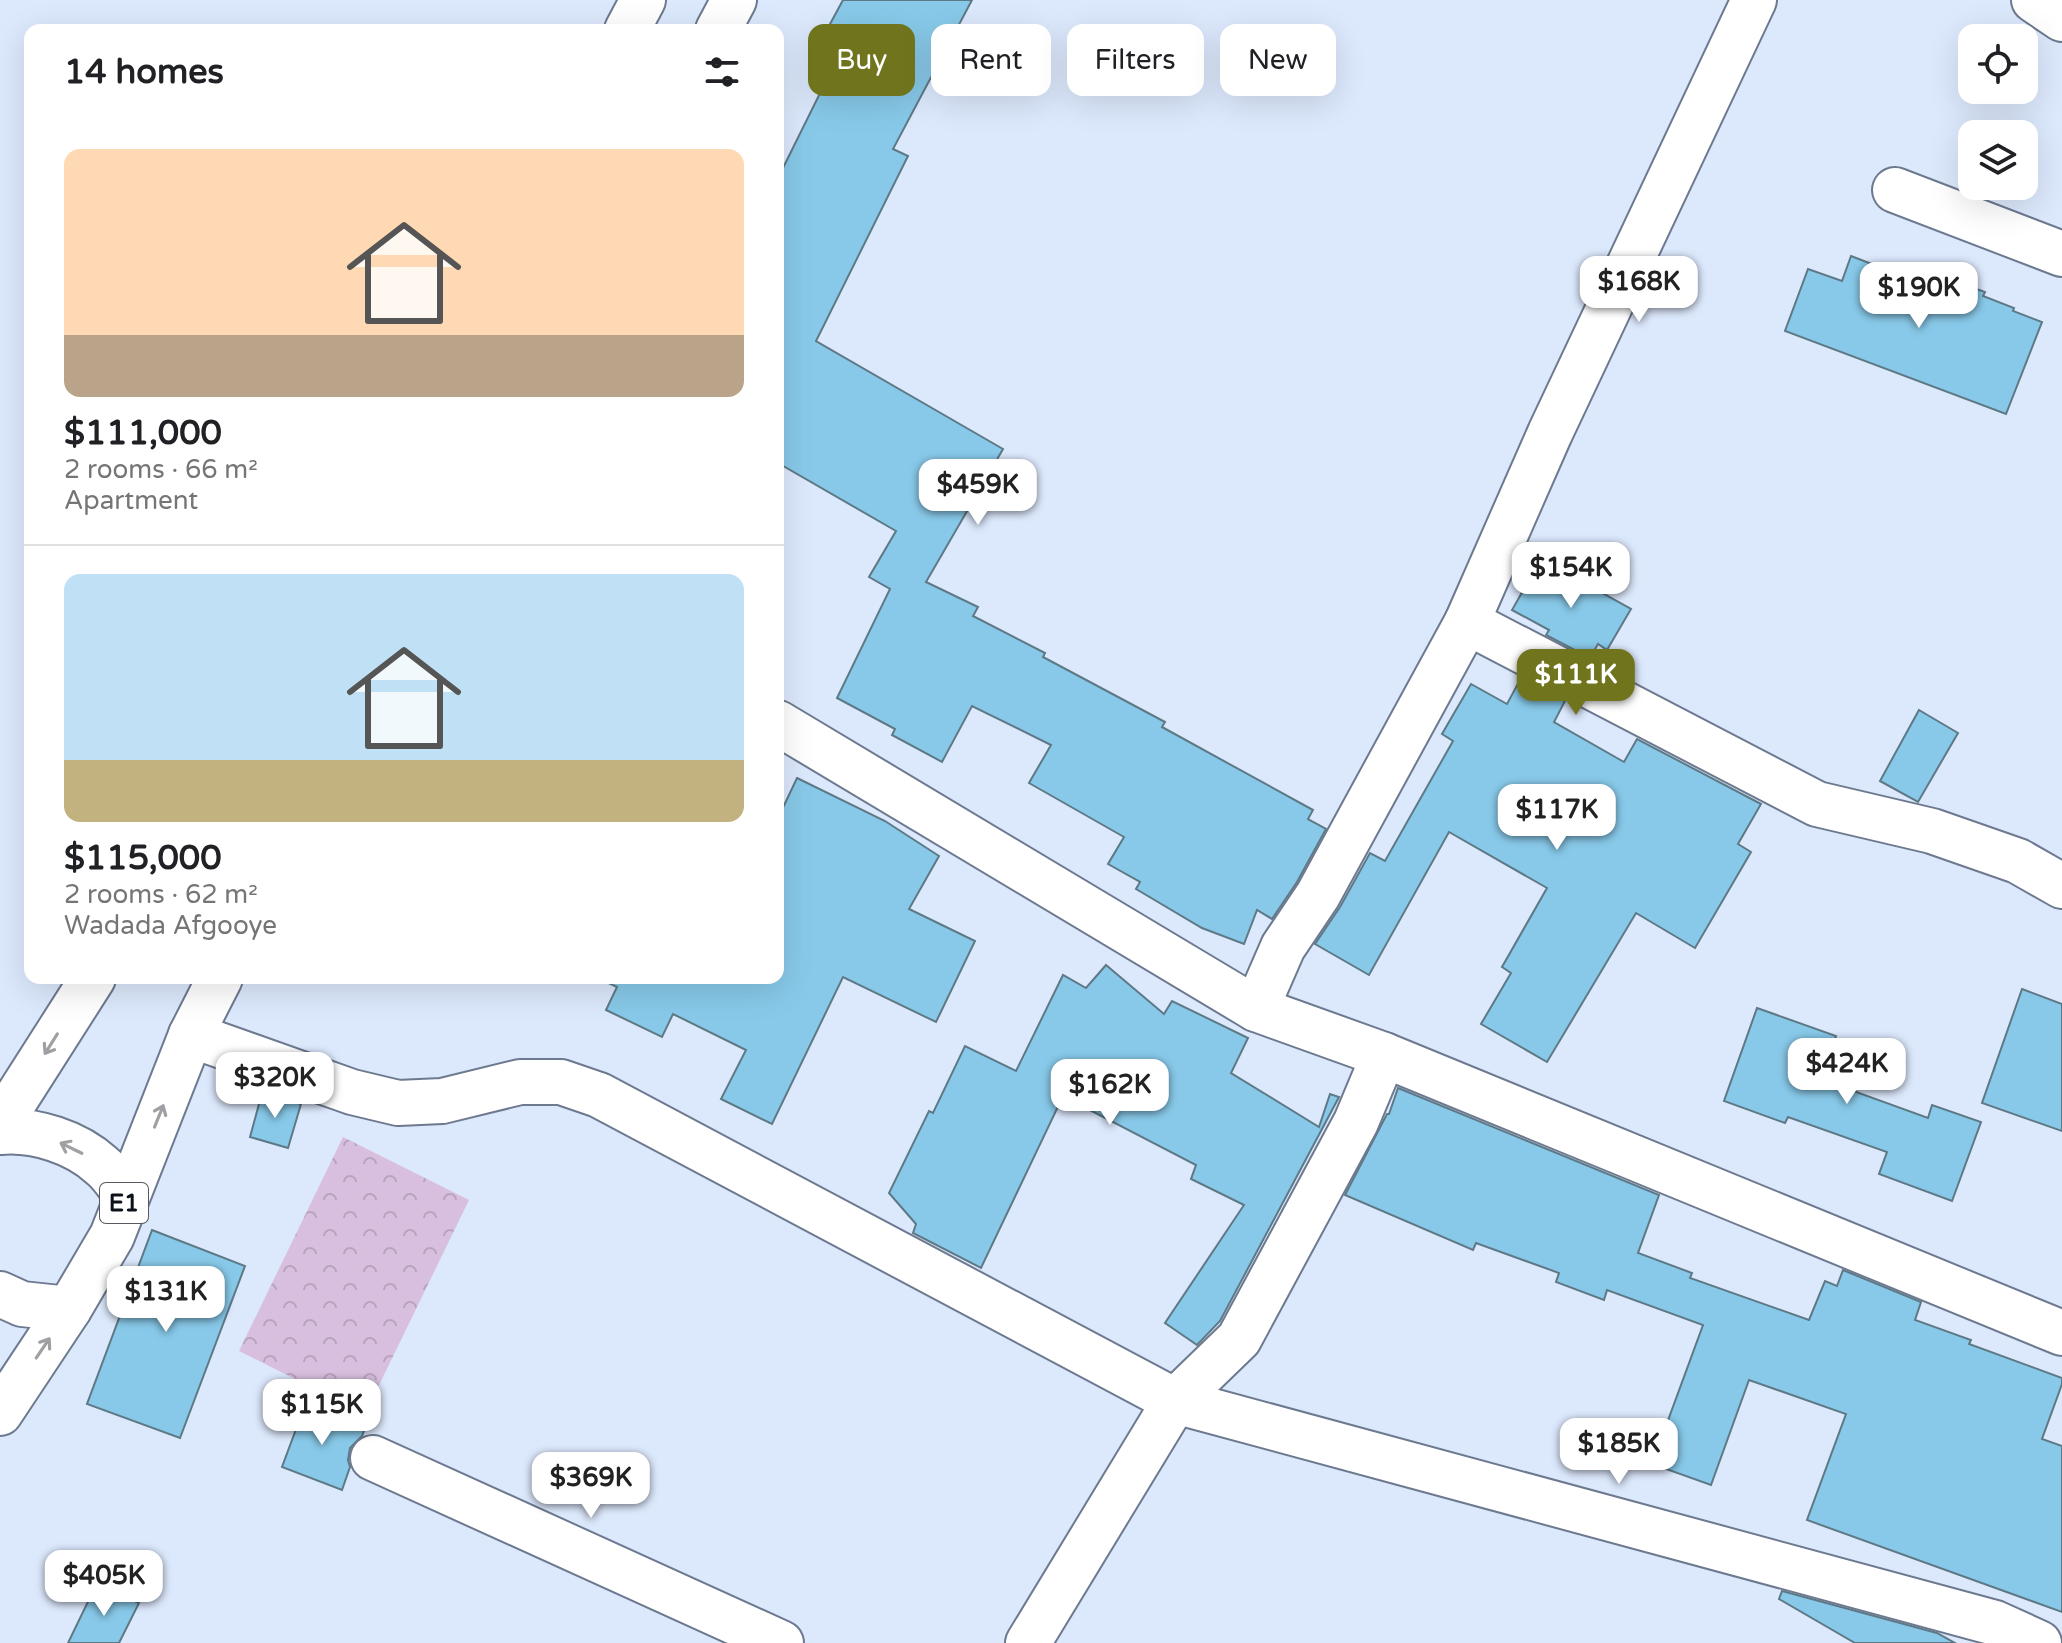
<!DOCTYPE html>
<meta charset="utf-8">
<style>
body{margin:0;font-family:"Varela Round",sans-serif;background:#f6f6f6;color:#202124;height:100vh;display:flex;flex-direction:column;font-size:30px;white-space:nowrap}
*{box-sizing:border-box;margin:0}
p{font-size:26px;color:#757577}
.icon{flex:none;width:44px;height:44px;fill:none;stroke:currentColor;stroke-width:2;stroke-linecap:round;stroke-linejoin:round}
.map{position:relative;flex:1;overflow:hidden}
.details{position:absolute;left:24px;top:24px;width:760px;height:960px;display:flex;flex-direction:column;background:#fff;border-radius:16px;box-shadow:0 8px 32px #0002}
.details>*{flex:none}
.hud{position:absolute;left:808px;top:24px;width:760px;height:72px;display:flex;gap:16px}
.fabs{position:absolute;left:1958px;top:24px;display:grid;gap:16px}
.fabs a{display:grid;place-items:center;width:80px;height:80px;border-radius:16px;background:#fff;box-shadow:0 8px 32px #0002;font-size:40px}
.price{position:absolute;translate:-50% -68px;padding:0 18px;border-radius:16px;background:#fff;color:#222;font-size:26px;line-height:52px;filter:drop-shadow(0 2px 4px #0008)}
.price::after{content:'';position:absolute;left:50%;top:48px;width:24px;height:18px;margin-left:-12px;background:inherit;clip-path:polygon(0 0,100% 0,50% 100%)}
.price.on{background:#70751d;color:#fff}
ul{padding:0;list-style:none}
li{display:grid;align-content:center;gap:16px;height:424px;padding:0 40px}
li+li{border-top:2px solid #e0e0e0}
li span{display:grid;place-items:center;height:248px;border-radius:16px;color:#555}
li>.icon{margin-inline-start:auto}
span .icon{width:144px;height:144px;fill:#fffc;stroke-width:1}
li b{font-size:34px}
h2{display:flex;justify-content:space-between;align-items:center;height:96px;padding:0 40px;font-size:34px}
.chip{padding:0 28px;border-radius:16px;background:#fff;box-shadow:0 8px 32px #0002;font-size:28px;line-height:72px}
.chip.on{background:#70751d;color:#fff}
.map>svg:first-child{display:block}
</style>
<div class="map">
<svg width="2062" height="1643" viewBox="0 0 2062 1643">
<defs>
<pattern id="forest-crowns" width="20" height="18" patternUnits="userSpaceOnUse" patternTransform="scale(2)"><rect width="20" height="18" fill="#d8bfdf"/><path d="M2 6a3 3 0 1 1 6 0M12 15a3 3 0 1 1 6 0" fill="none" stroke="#b8a3bf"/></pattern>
</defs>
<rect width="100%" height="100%" fill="#dce8fc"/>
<path fill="url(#forest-crowns)" d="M343 1137 469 1200 365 1414 239 1351Z"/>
<g fill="#88c9e9" stroke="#5e7986" stroke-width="2">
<path d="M843 0H972L893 149 908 156 816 341 1003 449 926 582 978 607 973 616 1045 653 1043 657 1165 722 1162 727 1313 810 1308 819 1326 829 1297 882 1272 919 1257 910 1244 944 1202 928 1136 889 1140 882 1108 864 1124 837 1029 783 1051 745 972 706 942 762 892 735 895 729 837 698 890 589 869 577 896 531 778 463V178L837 59 817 48Z"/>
<path d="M1851 256 1921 283 1925 270 1985 292 1983 296 2014 308 2013 311 2042 322 2006 414 1785 331 1808 269 1842 281Z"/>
<path d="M1541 559 1631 609 1607 650 1598 644 1590 658 1546 635 1549 630 1512 610Z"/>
<path d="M1521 678 1565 701 1554 722 1624 762 1637 739 1761 804 1738 844 1751 852 1695 948 1636 913 1547 1062 1481 1024 1511 973 1502 967 1547 888 1449 832 1369 975 1315 944 1340 907 1370 853 1385 861 1453 741 1442 734 1471 684 1507 704Z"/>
<path d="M1919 710 1958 733 1918 802 1880 781Z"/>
<path d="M797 778 885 821 939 856 909 909 975 941 936 1022 843 977 772 1124 721 1099 746 1050 673 1014 662 1037 606 1010 617 987 598 978H778V818Z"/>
<path d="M1106 965 1164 1014 1172 1001 1248 1038 1231 1073 1319 1127 1330 1094 1339 1097 1220 1321 1197 1345 1165 1323 1244 1205 1191 1179 1196 1165 1063 1096 981 1268 913 1233 916 1224 889 1193 929 1111 933 1113 965 1046 1016 1071 1063 975 1086 988Z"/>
<path d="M2022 989 2062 1004V1131L1982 1103Z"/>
<path d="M1757 1008 1836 1036 1820 1079 1928 1118 1932 1105 1981 1122 1952 1201 1879 1174 1887 1152 1788 1117 1785 1123 1724 1101Z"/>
<path d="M1398 1088 1659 1195 1638 1253 1692 1273 1690 1278 1809 1320 1825 1281 1837 1286 1843 1270 1921 1302 1915 1320 1971 1340 1969 1344 2062 1378V1384L2042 1439 2062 1446V1612L1807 1520 1846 1414 1749 1380 1711 1485 1652 1464 1703 1325 1607 1290 1604 1300 1556 1282 1559 1273 1476 1243 1473 1250 1345 1195 1387 1114H1389Z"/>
<path d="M262 1093 301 1104 288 1148 250 1137Z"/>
<path d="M152 1230 245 1266 180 1438 87 1404Z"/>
<path d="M305 1405 365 1428 362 1436 350 1448 348 1460 350 1467 342 1490 282 1467Z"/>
<path d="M97 1583 139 1603 119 1643H68Z"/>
<path d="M1782 1591 1937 1633 1955 1643H1855L1779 1599Z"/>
</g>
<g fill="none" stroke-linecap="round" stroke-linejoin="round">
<defs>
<g id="minor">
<path d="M2034 0 2062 19"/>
<path d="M1895 190 2062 254"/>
<path d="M1467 622 1550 433 1754 0"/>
<path d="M778 723 1256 1009 1384 1055 2062 1333"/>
<path d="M1256 1009 1283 947 1318 895 1467 622 1817 804 1932 831 2018 861 2062 886"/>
<path d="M191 1035 352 1092 398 1103 442 1101 520 1082H561L599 1095 1175 1401 1028 1643"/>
<path d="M1175 1401 1995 1623 2039 1643"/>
<path d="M1175 1401 1239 1339 1356 1122 1384 1055"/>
<path d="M373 1458 781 1643"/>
</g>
<g id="trunk">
<path d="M627 30 643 0"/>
<path d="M718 30 734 0"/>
<path d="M0 1124 93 978"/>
<path d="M0 1132C35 1129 76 1142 102 1166 112 1174 119 1186 127 1196"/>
<path d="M0 1294 22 1304 69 1309"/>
<path d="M0 1413 69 1309 112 1236 191 1035 220 978"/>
</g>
</defs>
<use href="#minor" stroke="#6c798f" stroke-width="48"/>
<use href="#trunk" stroke="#6c798f" stroke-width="48"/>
<use href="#minor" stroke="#fff" stroke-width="44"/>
<use href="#trunk" stroke="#fff" stroke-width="44"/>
</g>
<defs><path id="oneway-shaft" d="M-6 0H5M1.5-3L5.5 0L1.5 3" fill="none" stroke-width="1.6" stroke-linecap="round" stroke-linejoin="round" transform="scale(2)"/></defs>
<g stroke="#9ea0a3">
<use href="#oneway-shaft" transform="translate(51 1044) rotate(122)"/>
<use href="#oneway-shaft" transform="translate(159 1116) rotate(-68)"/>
<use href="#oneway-shaft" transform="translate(71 1148) rotate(-154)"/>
<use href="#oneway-shaft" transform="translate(43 1348) rotate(-56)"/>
</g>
<g text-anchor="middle" stroke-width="7" stroke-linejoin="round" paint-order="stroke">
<rect fill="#fff" stroke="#56595f" stroke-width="2" x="100" y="1183" width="48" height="40" rx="6"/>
<g font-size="24" font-weight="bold" fill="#0d121a">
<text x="124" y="1211">E1</text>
</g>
</g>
</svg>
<div class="fabs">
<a><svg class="icon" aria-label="locate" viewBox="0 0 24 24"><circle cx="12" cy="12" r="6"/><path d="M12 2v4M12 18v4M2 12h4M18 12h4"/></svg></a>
<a><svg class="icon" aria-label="layers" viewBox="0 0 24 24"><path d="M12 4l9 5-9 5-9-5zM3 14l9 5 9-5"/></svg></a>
</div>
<b class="price" style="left:1639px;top:324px">$168K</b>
<b class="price" style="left:1919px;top:330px">$190K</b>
<b class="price" style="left:978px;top:527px">$459K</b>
<b class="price" style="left:1571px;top:610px">$154K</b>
<b class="price on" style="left:1576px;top:717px">$111K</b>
<b class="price" style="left:1557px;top:852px">$117K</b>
<b class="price" style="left:1847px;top:1106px">$424K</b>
<b class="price" style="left:275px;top:1120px">$320K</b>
<b class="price" style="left:1110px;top:1127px">$162K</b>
<b class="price" style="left:166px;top:1334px">$131K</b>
<b class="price" style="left:322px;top:1447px">$115K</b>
<b class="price" style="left:1619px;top:1486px">$185K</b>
<b class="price" style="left:591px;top:1520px">$369K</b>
<b class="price" style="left:104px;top:1618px">$405K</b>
<div class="hud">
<a class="chip on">Buy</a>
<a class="chip">Rent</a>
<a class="chip">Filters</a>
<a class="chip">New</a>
</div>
<section class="details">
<h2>14 homes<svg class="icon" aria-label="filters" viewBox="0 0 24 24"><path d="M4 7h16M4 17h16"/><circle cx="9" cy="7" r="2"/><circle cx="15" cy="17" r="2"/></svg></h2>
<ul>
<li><span style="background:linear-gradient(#ffd9b3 75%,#b9a48a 0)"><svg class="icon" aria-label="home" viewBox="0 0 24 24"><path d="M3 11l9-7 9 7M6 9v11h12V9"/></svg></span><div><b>$111,000</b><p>2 rooms · 66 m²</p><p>Apartment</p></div></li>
<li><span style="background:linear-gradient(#bfe0f5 75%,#c2b280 0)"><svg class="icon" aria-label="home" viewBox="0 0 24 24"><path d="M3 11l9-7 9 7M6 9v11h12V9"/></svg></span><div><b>$115,000</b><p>2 rooms · 62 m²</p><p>Wadada Afgooye</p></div></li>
</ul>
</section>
</div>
